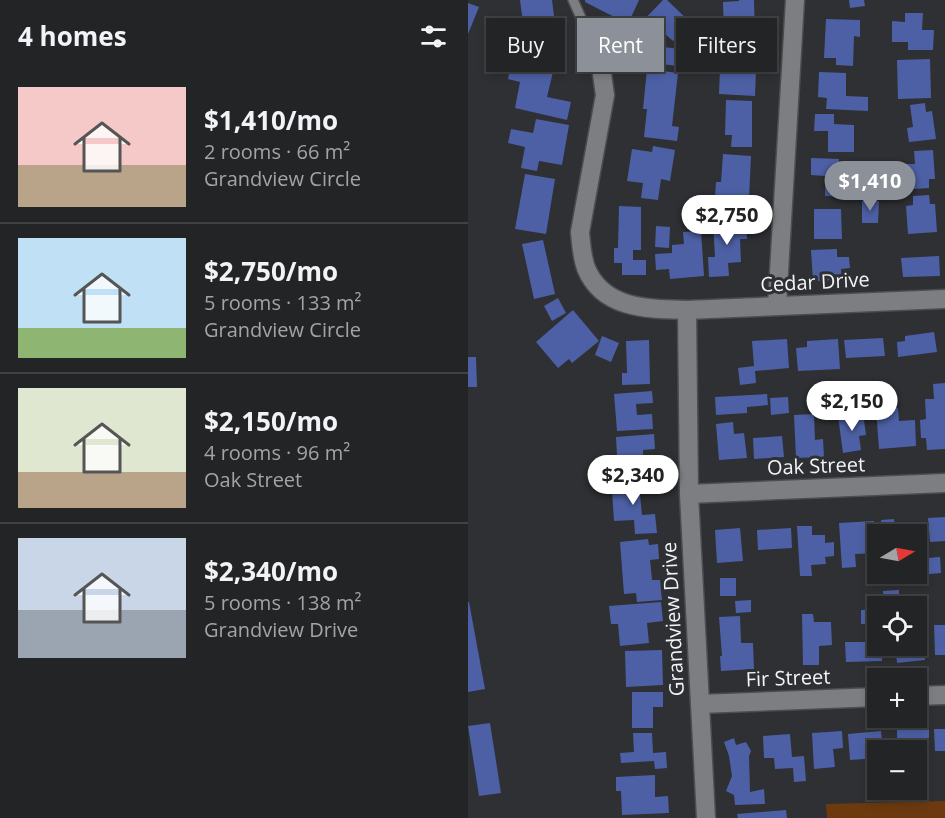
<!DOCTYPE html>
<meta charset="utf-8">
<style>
body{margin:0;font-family:"Open Sans",sans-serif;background:#2e3032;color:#f1f3f6;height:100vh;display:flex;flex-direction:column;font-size:22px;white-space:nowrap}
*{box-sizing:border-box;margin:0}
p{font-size:20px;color:#a2a4a7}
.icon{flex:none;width:33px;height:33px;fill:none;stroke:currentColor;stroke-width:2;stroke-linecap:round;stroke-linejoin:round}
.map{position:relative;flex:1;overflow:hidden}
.drawer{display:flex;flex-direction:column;background:#222426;width:468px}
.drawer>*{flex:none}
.banner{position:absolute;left:18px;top:18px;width:369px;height:54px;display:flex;gap:12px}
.needle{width:39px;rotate:80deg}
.fabs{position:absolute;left:399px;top:524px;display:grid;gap:12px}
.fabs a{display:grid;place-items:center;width:60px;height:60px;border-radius:0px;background:#222426;box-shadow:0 3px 9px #0003,0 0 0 2px #3f4143;font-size:30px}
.price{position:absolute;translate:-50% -51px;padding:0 14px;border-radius:21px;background:#fff;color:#222;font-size:20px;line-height:39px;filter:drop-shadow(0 2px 3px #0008)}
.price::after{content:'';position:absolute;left:50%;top:36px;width:18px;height:14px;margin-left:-9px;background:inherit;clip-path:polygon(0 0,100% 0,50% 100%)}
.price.selected{background:#8c9099;color:#fff}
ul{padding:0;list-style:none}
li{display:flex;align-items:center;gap:18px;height:150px;padding:0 18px}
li+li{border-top:2px solid #3f4143}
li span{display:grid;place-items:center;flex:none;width:168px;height:120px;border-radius:0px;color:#555}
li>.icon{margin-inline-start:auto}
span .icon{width:72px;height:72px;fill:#fffc;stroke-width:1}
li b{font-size:26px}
h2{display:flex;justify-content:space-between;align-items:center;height:72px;padding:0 18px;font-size:26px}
.tag{padding:0 21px;border-radius:0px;background:#222426;box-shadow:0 3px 9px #0003,0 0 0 2px #3f4143;font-size:21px;line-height:54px}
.tag.selected{background:#8c9099;color:#fff}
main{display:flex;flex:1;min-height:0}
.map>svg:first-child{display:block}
</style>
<main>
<section class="drawer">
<h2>4 homes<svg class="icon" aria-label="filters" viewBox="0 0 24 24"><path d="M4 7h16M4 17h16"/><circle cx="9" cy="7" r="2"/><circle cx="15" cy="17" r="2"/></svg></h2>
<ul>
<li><span style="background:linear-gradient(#f6c9c9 65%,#b9a48a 0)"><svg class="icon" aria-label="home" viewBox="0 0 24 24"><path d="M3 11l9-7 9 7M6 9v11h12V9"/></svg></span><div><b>$1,410/mo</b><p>2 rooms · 66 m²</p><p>Grandview Circle</p></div></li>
<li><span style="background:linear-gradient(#bfe0f5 75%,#8fb573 0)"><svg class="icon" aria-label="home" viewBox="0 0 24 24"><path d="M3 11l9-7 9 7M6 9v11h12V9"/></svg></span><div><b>$2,750/mo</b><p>5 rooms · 133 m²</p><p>Grandview Circle</p></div></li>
<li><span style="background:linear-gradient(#dfe7d0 70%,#b9a48a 0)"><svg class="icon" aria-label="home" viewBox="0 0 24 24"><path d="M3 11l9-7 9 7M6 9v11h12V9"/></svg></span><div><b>$2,150/mo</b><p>4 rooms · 96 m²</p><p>Oak Street</p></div></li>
<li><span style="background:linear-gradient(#c9d6e8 60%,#9aa5b1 0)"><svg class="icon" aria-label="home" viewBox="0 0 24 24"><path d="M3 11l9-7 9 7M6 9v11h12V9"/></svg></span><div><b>$2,340/mo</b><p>5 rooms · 138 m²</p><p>Grandview Drive</p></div></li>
</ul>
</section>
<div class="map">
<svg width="477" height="818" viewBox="0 0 477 818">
<rect width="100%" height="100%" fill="#2e3033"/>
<path fill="#6d3a0f" d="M477 801V818H359L358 804Z"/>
<g fill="#4d60a5">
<path d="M52 0H84L86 16 84 17 87 40 78 41 81 54 49 59 46 40 57 38Z"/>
<path d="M117 0H171L160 24 117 2Z"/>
<path d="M195 0H199L222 22 205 41 197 34 187 45 169 27Z"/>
<path d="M271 0H286L287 36 256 37 255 2 271 1Z"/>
<path d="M381 0H396L397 6 382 8Z"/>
<path d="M0 3 11 7 0 34Z"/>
<path d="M437 13H455L454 30H466L465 50H440V42H424V21L437 22Z"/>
<path d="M358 19 392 20V37L386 36 385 66 368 65V58H356Z"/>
<path d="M253 43 289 44 287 96 251 94Z"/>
<path d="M187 46 212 49 210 66 185 63Z"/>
<path d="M462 59 463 98 430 99 429 60Z"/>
<path d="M43 63 85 72 79 97 103 102 99 120 47 108 52 82 40 79Z"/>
<path d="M179 69 210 73 204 126 211 127 209 141 176 137 179 109H175Z"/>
<path d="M351 72 378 73V96L400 97V111L358 109 359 98 350 97Z"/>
<path d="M258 100 284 101V147H263L264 135H257Z"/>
<path d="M457 103 458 112 464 111 468 139 441 142 439 128 445 127 442 105Z"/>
<path d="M347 114H366V124L386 125V152H360V131H346Z"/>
<path d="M68 119 101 125 94 165 71 161 69 171 53 168 57 147 40 143 43 129 65 133Z"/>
<path d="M185 146 207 150 202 181 193 179 190 200 173 198 175 183 159 181 164 149 184 152Z"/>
<path d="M465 150 467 179H461V188L444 189V180H436L435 164H447L446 151Z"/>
<path d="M255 154 283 156 281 198 247 197 248 182H253Z"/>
<path d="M343 158 371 159V167H380V184H385V197L357 196V176L343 175Z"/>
<path d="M57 174 87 179 78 234 47 229Z"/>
<path d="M461 195 462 204H467L469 232 440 234 438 206 445 205V196Z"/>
<path d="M394 201H411L410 223H394Z"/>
<path d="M151 206 173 207V250H165V260H178V275H154V263H146V248H150Z"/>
<path d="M346 209H373L374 239H346Z"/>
<path d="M278 220 279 239H272L273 262 260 263 261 276 241 277 240 257H247L245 221Z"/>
<path d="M188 226 202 227 201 248 187 247Z"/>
<path d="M233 231 236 276 202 279 201 269 188 270 187 254 204 253V245L216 244 215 232Z"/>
<path d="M75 240 87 294 66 299 54 244Z"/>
<path d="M369 249V257H381L382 268 373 269 374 280 345 281 343 250Z"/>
<path d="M471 256 472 276 435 277 433 258Z"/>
<path d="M90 298 98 313 84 321 76 306Z"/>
<path d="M105 310 131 341 104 363 101 359 90 368 68 342Z"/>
<path d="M466 332 469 352 430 357 429 342 437 341V336Z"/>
<path d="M134 336 151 343 143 362 127 355Z"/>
<path d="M415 338 417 356 378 358 376 340Z"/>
<path d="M319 339 321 368 287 371 288 383 272 385 270 368 286 366 284 341Z"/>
<path d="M370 339 372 369 330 371 328 348 339 347V341Z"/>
<path d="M181 340 182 384 154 385V373H159L158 341Z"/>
<path d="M0 357H8L9 387H0Z"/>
<path d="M477 383V449L459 450 458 438H453L452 420 458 419 457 399H466L465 384Z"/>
<path d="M361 388 362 406 343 407 342 389Z"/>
<path d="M184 391 185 403 168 404 169 415 184 414 185 429 149 431 146 394Z"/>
<path d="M377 392 379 406 365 407 364 394Z"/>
<path d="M299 394 300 405 279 407V413L248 415 247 397Z"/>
<path d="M320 397 321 413 303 415 302 398Z"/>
<path d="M430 408 431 421 447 420 448 446 411 449 408 409Z"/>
<path d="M395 413 398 435 391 436 393 450 375 453 370 416Z"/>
<path d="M346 414 347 440 355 439 356 457 328 458 326 415Z"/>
<path d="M265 422 266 434 276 433 279 458 251 460 248 424Z"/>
<path d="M186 434 187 449 175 450 176 472 150 474 148 437Z"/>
<path d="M314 436 316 457 286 459 285 438Z"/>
<path d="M179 480 180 494H172L174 515 187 514 189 533 167 534 166 520 146 521 144 491H151L150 482Z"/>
<path d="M477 517V541L462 542 460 518Z"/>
<path d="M426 519 427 528 443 527 444 534H414L413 520Z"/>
<path d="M406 521 409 553 387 554 388 567 374 568 371 523Z"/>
<path d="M329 526H344V535H357V543L366 542V556L357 557 358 564 343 565 344 576H332Z"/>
<path d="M272 528 275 561 249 563 247 530Z"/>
<path d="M323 528 324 548 290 550 289 530Z"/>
<path d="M180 539 181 545 190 544 191 559 182 560 184 580H192L194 600 169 602 168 593 156 594 152 542Z"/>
<path d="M472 557 473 573 440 576 439 573H448V559Z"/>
<rect x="252" y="578" width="16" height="18"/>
<path d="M431 590V606H416L415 591Z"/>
<path d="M283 600V612L268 613 267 601Z"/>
<path d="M0 602H1L17 689 0 692Z"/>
<path d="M193 602 195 621 179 623 181 643 152 646 150 624H143L141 606Z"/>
<path d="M410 609V624H393V610Z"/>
<path d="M448 610H453L457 660 429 663 427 645H448Z"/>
<path d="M334 614H345L346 622H363L364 645 351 646V665H335Z"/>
<path d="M272 616 273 643H285L286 669 253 671 252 656H254L251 617Z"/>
<path d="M466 625H477V655H467Z"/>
<path d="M377 642H410V645H414V661L378 662Z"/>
<path d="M194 650 195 685 158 687 157 651Z"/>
<path d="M164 692H195V707H185V728H164Z"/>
<path d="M22 723 33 793 11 796 0 726Z"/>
<path d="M466 729H477V751H467Z"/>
<path d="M429 730H461V766L448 767V750H429Z"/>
<path d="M374 731 375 748 365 749 367 767 346 769 344 733Z"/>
<path d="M413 731 415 750H410V758L382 760 380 734Z"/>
<path d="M165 733H184L185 753 198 752 199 768 187 769 186 761 153 763 152 753 166 752Z"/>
<path d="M322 734 324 757 336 756 338 781 326 782 325 768 307 769 306 758H296L295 736Z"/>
<path d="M266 738 268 745 278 742 283 751 281 756 282 792 296 789 297 804 267 805 266 795 258 791 264 776 261 756 256 742Z"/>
<path d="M187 775V797L200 796 201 813 154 815 153 791H148V777Z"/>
<path d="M318 810 319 818H270L269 814Z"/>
</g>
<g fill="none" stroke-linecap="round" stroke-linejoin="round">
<defs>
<path id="service" d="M105 0 132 60"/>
<g id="minor">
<path d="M132 60 137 95 112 232C113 244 114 257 118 268 135 310 182 309 219 310L477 299"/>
<path d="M309 306 327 0"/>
<path d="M219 310 221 494 238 818"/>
<path d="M221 494 477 483"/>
<path d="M448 696 477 695"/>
<path d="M232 704 410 697"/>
</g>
</defs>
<use href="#service" stroke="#4b4d50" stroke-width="12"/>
<use href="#minor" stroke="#4b4d50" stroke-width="21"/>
<use href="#service" stroke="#7c7e82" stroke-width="9"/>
<use href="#minor" stroke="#7c7e82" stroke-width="18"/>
</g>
<g text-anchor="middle" stroke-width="6" stroke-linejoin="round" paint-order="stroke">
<g font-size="20" fill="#f3f4f6" stroke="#2e3033">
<text transform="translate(347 282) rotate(-3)" y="7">Cedar Drive</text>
<text transform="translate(348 466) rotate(-2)" y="7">Oak Street</text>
<text transform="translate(205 619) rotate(-93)" y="7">Grandview Drive</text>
<text transform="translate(320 678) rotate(-2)" y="7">Fir Street</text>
</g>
</g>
</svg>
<div class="fabs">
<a><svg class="needle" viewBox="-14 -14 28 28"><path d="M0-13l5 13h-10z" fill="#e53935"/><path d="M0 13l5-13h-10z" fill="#a2a4a7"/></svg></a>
<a><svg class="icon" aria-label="locate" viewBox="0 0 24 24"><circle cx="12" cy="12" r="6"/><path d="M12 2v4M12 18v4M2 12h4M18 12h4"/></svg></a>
<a>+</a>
<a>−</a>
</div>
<b class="price selected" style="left:402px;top:212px">$1,410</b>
<b class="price" style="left:259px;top:246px">$2,750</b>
<b class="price" style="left:384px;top:432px">$2,150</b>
<b class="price" style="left:165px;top:506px">$2,340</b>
<div class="banner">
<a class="tag">Buy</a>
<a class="tag selected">Rent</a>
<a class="tag">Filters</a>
</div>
</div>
</main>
